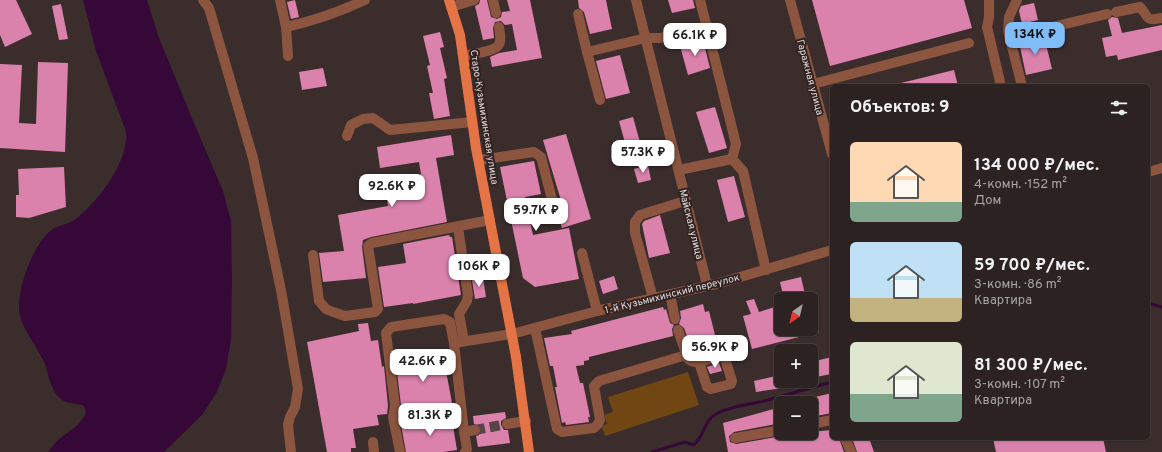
<!DOCTYPE html>
<html lang="ru">
<meta charset="utf-8">
<style>
body{margin:0;font-family:Overpass,sans-serif;background:#392f2f;color:#f1f3f6;height:100vh;display:flex;flex-direction:column;font-size:15px;white-space:nowrap}
*{box-sizing:border-box;margin:0}
p{font-size:13px;color:#a7a4a5}
.icon{flex:none;width:22px;height:22px;fill:none;stroke:currentColor;stroke-width:2;stroke-linecap:round;stroke-linejoin:round}
.map{position:relative;flex:1;overflow:hidden}
.sheet{position:absolute;left:830px;top:84px;width:320px;height:356px;display:flex;flex-direction:column;background:#2d2222;border-radius:6px;box-shadow:0 1px 3px #0004,0 0 0 1px #483f40}
.sheet>*{flex:none}
.needle{width:26px;rotate:214deg}
.buttons{position:absolute;left:774px;top:292px;display:grid;gap:8px}
.buttons a{display:grid;place-items:center;width:44px;height:44px;border-radius:6px;background:#2d2222;box-shadow:0 1px 3px #0004,0 0 0 1px #483f40;font-size:20px}
.price{position:absolute;translate:-50% -34px;padding:0 9px;border-radius:8px;background:#fff;color:#222;font-size:13px;line-height:26px;filter:drop-shadow(0 1px 2px #0008)}
.price::after{content:'';position:absolute;left:50%;top:24px;width:12px;height:9px;margin-left:-6px;background:inherit;clip-path:polygon(0 0,100% 0,50% 100%)}
.price.active{background:#7fbdf9;color:#111}
ul{padding:0;list-style:none}
li{display:flex;align-items:center;gap:12px;height:100px;padding:0 20px}
li span{display:grid;place-items:center;flex:none;width:112px;height:80px;border-radius:6px;color:#555}
li>.icon{margin-inline-start:auto}
span .icon{width:48px;height:48px;fill:#fffc;stroke-width:1}
li b{font-size:17px}
h2{display:flex;justify-content:space-between;align-items:center;height:48px;padding:0 20px;font-size:17px}
.map>svg:first-child{display:block}
</style>
<div class="map">
<svg width="1162" height="452" viewBox="0 0 1162 452">
<rect width="100%" height="100%" fill="#3c2d2d"/>
<path fill="#704713" d="M688 372 699 405 605 436 602 426 607 424 604 415 613 412 608 397Z"/>
<path fill="#350838" d="M83 0H147L159 38 194 123 223 191 231 221 232 279 231 339 226 369 217 392 202 415 164 452H48C51 449 53 445 56 442 67 431 79 428 86 413L84 406C78 403 70 404 64 401 51 394 49 376 45 364 43 359 40 355 38 351 31 338 20 324 19 310 18 286 32 248 49 232 56 225 68 225 76 219 97 202 123 168 126 141 127 137 126 133 125 129L96 51Z"/>
<g fill="none" stroke-linecap="round" stroke-linejoin="round">
<g stroke="#350838" stroke-width="3">
<path d="M1148 303 1162 307"/>
<path d="M652 452 685 442 693 445C705 437 703 421 716 414 731 406 748 405 764 401 787 395 809 388 832 382"/>
</g>
</g>
<g fill="#db82ac">
<path d="M0 0H16L32 34 5 47 0 35Z"/>
<path d="M295 0 299 17 291 19 287 2Z"/>
<path d="M480 0H487L491 17 497 19 501 17 502 12 510 11 507 0H530L542 58 492 67 490 57 499 53 517 50 512 24 505 25 501 21 495 22 493 28 494 38 483 40 475 6 479 4Z"/>
<path d="M578 0H606L612 29 590 34 584 12 579 8Z"/>
<path d="M668 0H693L695 8 672 13Z"/>
<path d="M812 0H964L972 28 830 66Z"/>
<path d="M1034 3 1038 20 1022 24 1019 11 1021 6Z"/>
<path d="M61 4 68 39 59 40 52 6Z"/>
<path d="M1112 17 1118 18 1122 33 1162 25V50L1118 60 1117 55 1106 57 1102 38 1112 36 1108 20Z"/>
<path d="M440 32 444 47 440 48 447 78 444 79 450 116 434 119 429 93H433L427 66 430 65 423 36Z"/>
<path d="M1044 36 1052 69 1026 75 1019 42Z"/>
<path d="M703 40 710 68 688 75 680 46Z"/>
<path d="M620 55 630 93 606 99 596 61Z"/>
<path d="M38 62 68 63 65 152 0 148V64L22 65 19 123 36 124Z"/>
<path d="M323 68 327 86 302 90 299 72Z"/>
<path d="M954 70 958 86H901V83Z"/>
<path d="M715 107 727 148 709 153 696 112Z"/>
<path d="M633 117 641 146 627 150 619 121Z"/>
<path d="M566 134 591 219 562 228 556 209 562 204 543 140Z"/>
<path d="M451 135 454 155 436 158 447 222 371 237 363 240 362 247 366 278 323 282 319 253 344 251 338 215 388 206 386 193 423 186 419 162 380 168 377 147Z"/>
<path d="M534 161 541 194 525 197 533 235 569 228 579 279 535 287 523 278 500 167Z"/>
<path d="M648 165 651 180 638 183 634 169Z"/>
<path d="M64 167 66 207 29 218 16 217V195H19L18 169Z"/>
<path d="M734 176 745 217 728 222 717 180Z"/>
<path d="M660 215 670 253 649 258 642 224 644 221Z"/>
<path d="M449 235 450 237H452L461 295 413 304V303L384 307 378 267 406 263 403 244Z"/>
<path d="M614 276 618 289 603 294 599 281Z"/>
<path d="M801 277 806 299H784L780 282Z"/>
<path d="M483 278 486 297 475 299 472 280Z"/>
<path d="M754 299 759 312 781 305V329H819V332L752 349 743 316 751 314 746 301Z"/>
<path d="M703 304 705 312 709 311 716 339H713L715 345 695 351 694 347H691L684 328 679 324 681 318 680 311Z"/>
<path d="M663 307 664 310 666 309 670 323 674 325 672 329 673 336 589 357V360L584 361V365L576 366 580 383H583L590 417H588L589 422 566 425 565 422 562 423 555 387H557L553 366H550L544 338 572 334 571 331Z"/>
<path d="M368 323 371 341 378 340 382 367 384 366 388 406 387 414 377 415 379 425 353 429 356 448H351V452H327L307 342 359 331 358 324Z"/>
<path d="M443 355 452 403 401 411V405L396 364Z"/>
<path d="M832 357 831 374 811 378V362Z"/>
<path d="M719 363 722 371 710 374 707 367Z"/>
<path d="M780 375 783 388 756 392 754 381Z"/>
<path d="M832 393V413L811 417V398Z"/>
<path d="M781 407V423L734 432 729 436 730 442 736 444 782 436 785 435 811 433V432L832 430V438H839L844 452H728L723 423Z"/>
<path d="M505 412 506 418 501 421V425L504 430H508L510 443 478 447 476 436 479 435 481 429 480 426 474 424 473 416Z"/>
<path d="M452 420 457 450 443 452H406L401 425Z"/>
<path d="M852 438H869L874 452H857Z"/>
<path d="M993 438H1103L1106 452H996Z"/>
</g>
<g fill="none" stroke-linecap="round" stroke-linejoin="round">
<path stroke="#554646" stroke-width="10" stroke-dasharray="10 5" stroke-linecap="butt" d="M475 430 507 424"/>
<g stroke="#8c553f" stroke-width="10">
<path d="M203 0 209 8 253 158 281 290 298 389 295 407 290 417 288 425 291 452"/>
<path d="M280 0 286 27 288 56"/>
<path d="M493 0 496 13"/>
<path d="M636 0 707 285"/>
<path d="M700 0 736 144 732 159 743 171 766 270"/>
<path d="M790 0 832 154"/>
<path d="M989 0V17L987 27 1001 86"/>
<path d="M1017 0 1009 17 1008 31 1022 86"/>
<path d="M451 7 474 0"/>
<path d="M1116 12 1140 7C1149 16 1144 22 1162 18"/>
<path d="M578 14 587 52 646 38H660L708 26"/>
<path d="M286 27C314 21 339 12 365 0"/>
<path d="M1010 37 1107 14"/>
<path d="M587 52 600 100"/>
<path d="M463 56C471 54 492 52 498 46 502 41 500 33 499 27"/>
<path d="M813 84 969 43"/>
<path d="M347 136 351 125 363 119 373 118 390 130 472 122"/>
<path d="M479 160 534 152 541 157 553 203"/>
<path d="M679 170 732 159"/>
<path d="M1148 172 1162 168"/>
<path d="M458 227 468 295 467 301 459 314 464 341"/>
<path d="M582 253 597 311"/>
<path d="M313 255 319 301 326 309 333 312 345 316 375 312 378 309 368 246 372 243 490 220"/>
<path d="M670 294 675 319"/>
<path d="M653 298 635 233V222L640 215 685 201"/>
<path d="M535 328 557 429 562 432 594 428 598 424 600 420 594 386 599 381 686 355"/>
<path d="M678 330 688 359C697 366 710 358 720 356L725 359 732 381 731 384 711 389 707 387 699 362"/>
<path d="M507 424 526 421"/>
<path d="M811 424 832 420"/>
<path d="M464 432 454 343 512 334 597 311 716 284 832 250"/>
<path d="M735 438 781 430"/>
<path d="M845 438 851 452"/>
<path d="M373 442 374 452"/>
<path d="M400 452 393 417 395 406 386 333 391 327 444 319 450 322 454 343"/>
<path d="M465 452 467 449 464 432 475 430"/>
</g>
<path stroke="#e47345" stroke-width="10" d="M449 0 460 35 476 148 516 357 529 452"/>
</g>
<g text-anchor="middle" stroke-width="4" stroke-linejoin="round" paint-order="stroke">
<g font-size="10" fill="#e1d7d7" stroke="#322323">
<text transform="translate(811 77) rotate(75)" y="4">Гаражная улица</text>
<text transform="translate(485 117) rotate(81)" y="4">Старо-Кузьмихинская улица</text>
<text transform="translate(692 224) rotate(76)" y="4">Майская улица</text>
<text transform="translate(672 293) rotate(-14)" y="4">1-й Кузьмихинский переулок</text>
</g>
</g>
</svg>
<div class="buttons">
<a><svg class="needle" viewBox="-14 -14 28 28"><path d="M0-13l5 13h-10z" fill="#e53935"/><path d="M0 13l5-13h-10z" fill="#a7a4a5"/></svg></a>
<a>+</a>
<a>−</a>
</div>
<b class="price active" style="left:1035px;top:56px">134K ₽</b>
<b class="price" style="left:695px;top:57px">66.1K ₽</b>
<b class="price" style="left:643px;top:174px">57.3K ₽</b>
<b class="price" style="left:392px;top:208px">92.6K ₽</b>
<b class="price" style="left:536px;top:232px">59.7K ₽</b>
<b class="price" style="left:479px;top:288px">106K ₽</b>
<b class="price" style="left:715px;top:369px">56.9K ₽</b>
<b class="price" style="left:423px;top:383px">42.6K ₽</b>
<b class="price" style="left:430px;top:437px">81.3K ₽</b>
<section class="sheet">
<h2>Объектов: 9<svg class="icon" aria-label="filters" viewBox="0 0 24 24"><path d="M4 7h16M4 17h16"/><circle cx="9" cy="7" r="2"/><circle cx="15" cy="17" r="2"/></svg></h2>
<ul>
<li><span style="background:linear-gradient(#ffd9b3 75%,#7fa58c 0)"><svg class="icon" aria-label="home" viewBox="0 0 24 24"><path d="M3 11l9-7 9 7M6 9v11h12V9"/></svg></span><div><b>134 000 ₽/мес.</b><p>4-комн. · 152 m²</p><p>Дом</p></div></li>
<li><span style="background:linear-gradient(#bfe0f5 70%,#c2b280 0)"><svg class="icon" aria-label="home" viewBox="0 0 24 24"><path d="M3 11l9-7 9 7M6 9v11h12V9"/></svg></span><div><b>59 700 ₽/мес.</b><p>3-комн. · 86 m²</p><p>Квартира</p></div></li>
<li><span style="background:linear-gradient(#dfe7d0 65%,#7fa58c 0)"><svg class="icon" aria-label="home" viewBox="0 0 24 24"><path d="M3 11l9-7 9 7M6 9v11h12V9"/></svg></span><div><b>81 300 ₽/мес.</b><p>3-комн. · 107 m²</p><p>Квартира</p></div></li>
</ul>
</section>
</div>
